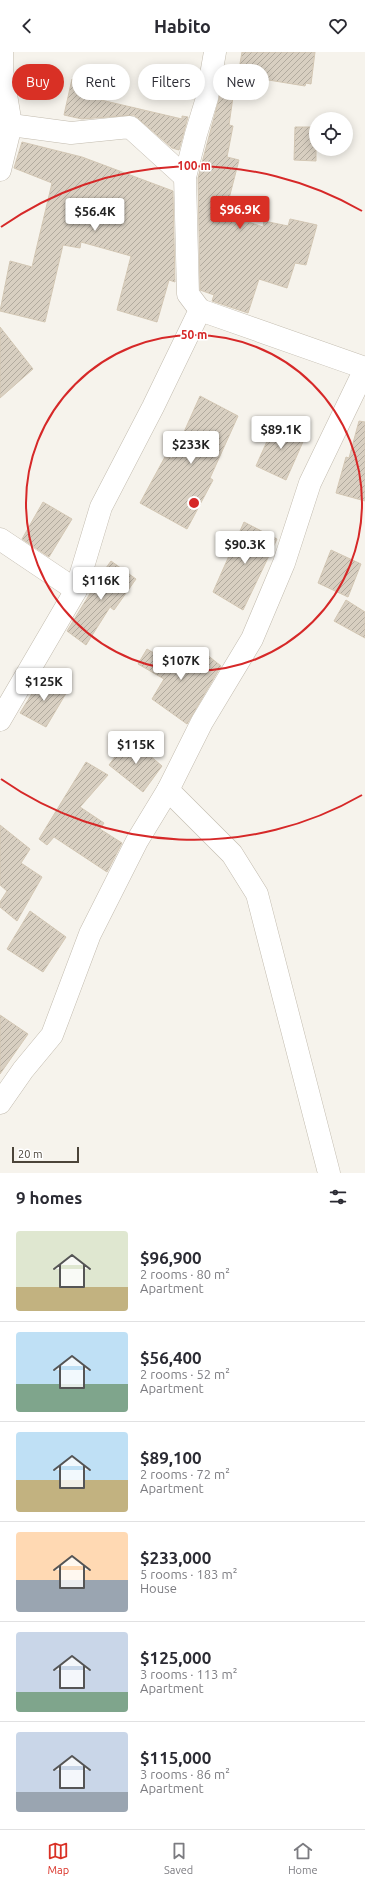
<!DOCTYPE html>
<meta charset="utf-8">
<style>
body{margin:0;font-family:Ubuntu,sans-serif;background:#f2f2f3;color:#2b2b33;height:100vh;display:flex;flex-direction:column;font-size:15px;white-space:nowrap}
*{box-sizing:border-box;margin:0}
p{font-size:13px;color:#7c7c81}
.icon{flex:none;width:22px;height:22px;fill:none;stroke:currentColor;stroke-width:2;stroke-linecap:round;stroke-linejoin:round}
.map{position:relative;height:1121px;overflow:hidden}
.details{display:flex;flex-direction:column;background:#fff;flex:1}
.details>*{flex:none}
.banner{position:absolute;left:12px;top:12px;width:341px;height:36px;display:flex;gap:8px}
.tools{position:absolute;left:309px;top:60px;display:grid;gap:8px}
.tools a{display:grid;place-items:center;width:44px;height:44px;border-radius:50%;background:#fff;box-shadow:0 2px 10px #0003;font-size:20px}
.scale{position:absolute;left:12px;bottom:10px;width:67px;box-sizing:border-box;padding-left:4px;border:2px solid #4b4439;border-top:0;font-size:11px;line-height:14px;white-space:nowrap;color:#4b4439;-webkit-text-stroke:3px #fff;paint-order:stroke}
.price{position:absolute;translate:-50% -34px;padding:0 9px;border-radius:4px;background:#fff;color:#222;font-size:13px;line-height:26px;filter:drop-shadow(0 1px 2px #0008)}
.price::after{content:'';position:absolute;left:50%;top:24px;width:12px;height:9px;margin-left:-6px;background:inherit;clip-path:polygon(0 0,100% 0,50% 100%)}
.price.current{background:#d93025;color:#fff}
ul{padding:0;list-style:none}
li{display:flex;align-items:center;gap:12px;height:100px;padding:0 16px}
li+li{border-top:1px solid #e1e1e2}
li span{display:grid;place-items:center;flex:none;width:112px;height:80px;border-radius:4px;color:#555}
li>.icon{margin-inline-start:auto}
span .icon{width:48px;height:48px;fill:#fffc;stroke-width:1}
li b{font-size:17px}
h2{display:flex;justify-content:space-between;align-items:center;height:48px;padding:0 16px;font-size:17px}
.pill{padding:0 14px;border-radius:18px;background:#fff;box-shadow:0 2px 10px #0003;font-size:14px;line-height:36px}
.pill.current{background:#d93025;color:#fff}
header{display:flex;justify-content:space-between;align-items:center;height:52px;padding:0 16px;background:#fff;font-size:18px;font-weight:700}
.dock{display:flex;justify-content:space-around;align-items:center;height:56px;border-top:1px solid #e1e1e2;background:#fff;font-size:11px;color:#7c7c81}
.dock a{display:grid;justify-items:center;gap:2px}
.dock .current{color:#d93025}
.map>svg:first-child{display:block}
</style>
<header><svg class="icon" aria-label="back" viewBox="0 0 24 24"><path d="M15 5l-7 7 7 7"/></svg>Habito<svg class="icon" aria-label="heart" viewBox="0 0 24 24"><path d="M12 20l-8-8c-3-5 5-10 8-4 3-6 11-1 8 4z"/></svg></header>
<div class="map">
<svg width="365" height="1121" viewBox="0 0 365 1121">
<defs>
<pattern id="building-hatch" width="6" height="6" patternUnits="userSpaceOnUse"><rect width="6" height="6" fill="#d8cfc1"/><path d="M-1 1l2-2M0 6l6-6M5 7l2-2" fill="none" stroke="#b1aa9e"/></pattern>
</defs>
<rect width="100%" height="100%" fill="#f6f3ec"/>
<g fill="url(#building-hatch)" stroke="#d3c7b4">
<path d="M242 0H315L311 32 306 31 305 34 238 23Z"/>
<path d="M72 27 104 34 101 48 182 67V64L188 65 179 98 172 96 134 63 82 67 64 63Z"/>
<path d="M220 43 233 45 229 73 233 74 227 105 239 108 225 162 263 175 264 169 288 174 290 167 317 173 306 213 295 211 287 236 259 227 248 261 212 249 214 243 200 238 198 126Z"/>
<path d="M295 75H316V109L294 108Z"/>
<path d="M22 90 82 105 173 139 175 230 169 228 157 270 117 258 131 204 81 190 80 196 63 193 45 270 0 259 10 209 32 215 52 131 14 116Z"/>
<path d="M0 275 33 317 0 346Z"/>
<path d="M200 344 238 364 210 426 213 428 187 477 140 451 166 403 172 407Z"/>
<path d="M276 369 306 383 286 428 256 414Z"/>
<path d="M359 369 365 370V449L336 441 346 405 349 406Z"/>
<path d="M43 450 72 467 49 505 22 487Z"/>
<path d="M244 470 277 487 243 558 213 540Z"/>
<path d="M331 498 361 512 348 545 318 531Z"/>
<path d="M111 509 136 527 114 558 110 555 86 593 67 579 91 540 90 538Z"/>
<path d="M346 548 365 560V586L334 569Z"/>
<path d="M147 597 171 611 180 598 194 608 201 598 221 614 187 672 152 647 164 627 138 612Z"/>
<path d="M43 624 68 638 46 675 20 661Z"/>
<path d="M129 686 162 714 143 740 109 713Z"/>
<path d="M86 710 108 723 80 755 104 771 100 777 122 791 107 820 54 785 47 793 39 787Z"/>
<path d="M0 773 30 797 21 811 42 825 17 869 0 855V850L7 839 0 833Z"/>
<path d="M30 859 66 885 43 920 7 897Z"/>
<path d="M0 963 28 982 0 1022Z"/>
</g>
<g fill="none" stroke-linecap="round" stroke-linejoin="round">
<defs>
<g id="street">
<path d="M11 73 71 81 130 75 185 125"/>
<path d="M0 118 11 73 2 18V0"/>
<path d="M200 258 365 316"/>
<path d="M0 487 76 538"/>
<path d="M0 668 76 538 101 455 153 355 200 258 188 242 185 125 196 82 207 46 215 0"/>
<path d="M168 738 232 802 257 842 329 1121"/>
<path d="M0 1051 23 1018 52 983 90 882 137 789 168 738 202 670 252 587 284 511 310 431 365 317"/>
</g>
</defs>
<use href="#street" stroke="#c2bbae" stroke-width="23"/>
<use href="#street" stroke="#fff" stroke-width="22"/>
</g>
<g fill="none" stroke="#d62828" stroke-width="2">
<circle cx="194" cy="451" r="168"/>
<path d="M362 743A337 337 0 0 1 1 727M1 175A337 337 0 0 1 362 159"/>
</g>
<circle cx="194" cy="451" r="6" fill="#d62828" stroke="#fff" stroke-width="2"/>
<g font-size="12" text-anchor="middle" font-weight="bold" fill="#d62828" stroke="#fff" stroke-width="3" stroke-linejoin="round" paint-order="stroke">
<text x="194" y="118">100 m</text>
<text x="194" y="287">50 m</text>
</g>
</svg>
<div class="tools">
<a><svg class="icon" aria-label="locate" viewBox="0 0 24 24"><circle cx="12" cy="12" r="6"/><path d="M12 2v4M12 18v4M2 12h4M18 12h4"/></svg></a>
</div>
<div class="scale">20 m</div>
<b class="price current" style="left:240px;top:178px">$96.9K</b>
<b class="price" style="left:95px;top:180px">$56.4K</b>
<b class="price" style="left:281px;top:398px">$89.1K</b>
<b class="price" style="left:191px;top:413px">$233K</b>
<b class="price" style="left:245px;top:513px">$90.3K</b>
<b class="price" style="left:101px;top:549px">$116K</b>
<b class="price" style="left:181px;top:629px">$107K</b>
<b class="price" style="left:44px;top:650px">$125K</b>
<b class="price" style="left:136px;top:713px">$115K</b>
<div class="banner">
<a class="pill current">Buy</a>
<a class="pill">Rent</a>
<a class="pill">Filters</a>
<a class="pill">New</a>
</div>
</div>
<section class="details">
<h2>9 homes<svg class="icon" aria-label="filters" viewBox="0 0 24 24"><path d="M4 7h16M4 17h16"/><circle cx="9" cy="7" r="2"/><circle cx="15" cy="17" r="2"/></svg></h2>
<ul>
<li><span style="background:linear-gradient(#dfe7d0 70%,#c2b280 0)"><svg class="icon" aria-label="home" viewBox="0 0 24 24"><path d="M3 11l9-7 9 7M6 9v11h12V9"/></svg></span><div><b>$96,900</b><p>2 rooms · 80 m²</p><p>Apartment</p></div></li>
<li><span style="background:linear-gradient(#bfe0f5 65%,#7fa58c 0)"><svg class="icon" aria-label="home" viewBox="0 0 24 24"><path d="M3 11l9-7 9 7M6 9v11h12V9"/></svg></span><div><b>$56,400</b><p>2 rooms · 52 m²</p><p>Apartment</p></div></li>
<li><span style="background:linear-gradient(#bfe0f5 60%,#c2b280 0)"><svg class="icon" aria-label="home" viewBox="0 0 24 24"><path d="M3 11l9-7 9 7M6 9v11h12V9"/></svg></span><div><b>$89,100</b><p>2 rooms · 72 m²</p><p>Apartment</p></div></li>
<li><span style="background:linear-gradient(#ffd9b3 60%,#9aa5b1 0)"><svg class="icon" aria-label="home" viewBox="0 0 24 24"><path d="M3 11l9-7 9 7M6 9v11h12V9"/></svg></span><div><b>$233,000</b><p>5 rooms · 183 m²</p><p>House</p></div></li>
<li><span style="background:linear-gradient(#c9d6e8 75%,#7fa58c 0)"><svg class="icon" aria-label="home" viewBox="0 0 24 24"><path d="M3 11l9-7 9 7M6 9v11h12V9"/></svg></span><div><b>$125,000</b><p>3 rooms · 113 m²</p><p>Apartment</p></div></li>
<li><span style="background:linear-gradient(#c9d6e8 75%,#9aa5b1 0)"><svg class="icon" aria-label="home" viewBox="0 0 24 24"><path d="M3 11l9-7 9 7M6 9v11h12V9"/></svg></span><div><b>$115,000</b><p>3 rooms · 86 m²</p><p>Apartment</p></div></li>
</ul>
</section>
<nav class="dock">
<a class="current"><svg class="icon" aria-label="map" viewBox="0 0 24 24"><path d="M3 6l6-2 6 2 6-2v14l-6 2-6-2-6 2zM9 4v14M15 6v14"/></svg>Map</a>
<a><svg class="icon" aria-label="saved" viewBox="0 0 24 24"><path d="M7 4h10v16l-5-4-5 4z"/></svg>Saved</a>
<a><svg class="icon" aria-label="home" viewBox="0 0 24 24"><path d="M3 11l9-7 9 7M6 9v11h12V9"/></svg>Home</a>
</nav>
